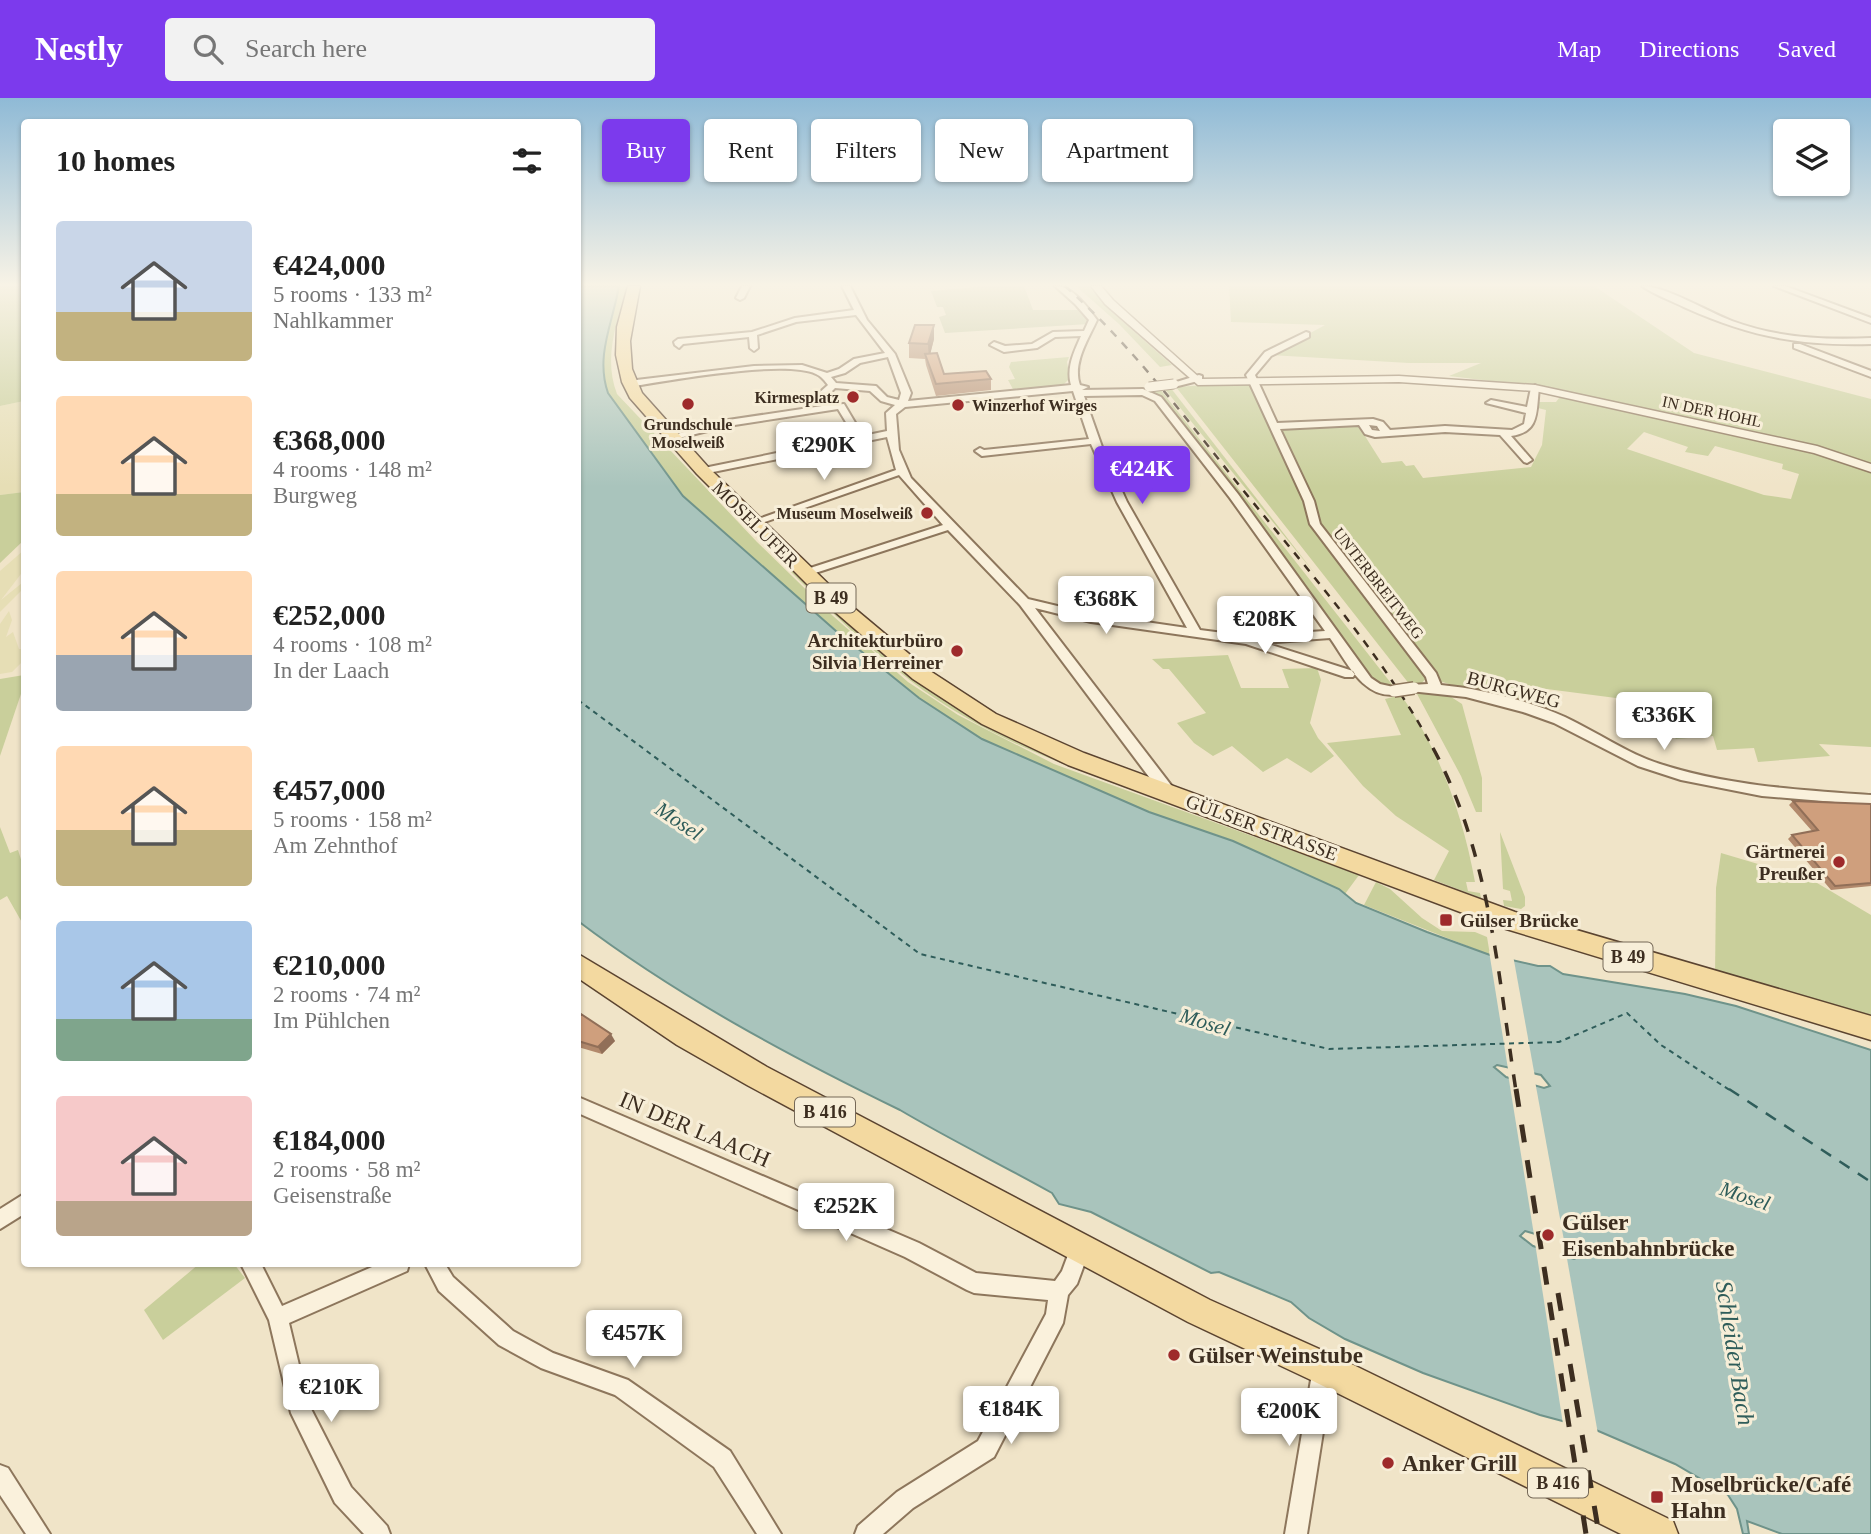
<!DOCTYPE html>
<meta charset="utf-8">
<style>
body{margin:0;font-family:"Times New Roman",serif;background:#f2f2f2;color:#222;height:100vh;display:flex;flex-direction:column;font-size:26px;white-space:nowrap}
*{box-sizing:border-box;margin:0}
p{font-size:23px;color:#767676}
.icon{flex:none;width:38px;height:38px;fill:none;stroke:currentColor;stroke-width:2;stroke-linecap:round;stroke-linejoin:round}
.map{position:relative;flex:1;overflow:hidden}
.sheet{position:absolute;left:21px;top:21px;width:560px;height:1148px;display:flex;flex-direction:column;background:#fff;border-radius:7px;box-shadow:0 2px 5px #0004}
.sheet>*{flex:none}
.guide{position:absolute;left:602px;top:21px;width:665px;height:63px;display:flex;gap:14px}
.buttons{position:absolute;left:1773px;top:21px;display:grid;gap:14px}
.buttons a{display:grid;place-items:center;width:77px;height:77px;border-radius:7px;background:#fff;box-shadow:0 2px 5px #0004;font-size:35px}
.price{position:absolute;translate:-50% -60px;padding:0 16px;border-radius:7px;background:#fff;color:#222;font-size:23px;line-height:46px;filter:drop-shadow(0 2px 4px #0008)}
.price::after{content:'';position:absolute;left:50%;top:42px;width:21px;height:16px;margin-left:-10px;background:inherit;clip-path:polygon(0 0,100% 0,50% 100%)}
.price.active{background:#7c3aed;color:#fff}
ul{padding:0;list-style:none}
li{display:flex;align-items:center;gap:21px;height:175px;padding:0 35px}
li span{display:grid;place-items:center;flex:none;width:196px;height:140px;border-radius:7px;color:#555}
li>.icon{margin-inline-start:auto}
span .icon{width:84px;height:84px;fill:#fffc;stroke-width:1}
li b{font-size:30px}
h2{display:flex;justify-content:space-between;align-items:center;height:84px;padding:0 35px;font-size:30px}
.pill{padding:0 24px;border-radius:7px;background:#fff;box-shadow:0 2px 5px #0004;font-size:24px;line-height:63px}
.pill.active{background:#7c3aed;color:#fff}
header{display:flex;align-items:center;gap:42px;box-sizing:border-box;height:98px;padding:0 35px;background:#7c3aed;color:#fff}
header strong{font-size:33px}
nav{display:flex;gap:38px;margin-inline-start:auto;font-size:24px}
.search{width:490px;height:63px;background:#f2f2f2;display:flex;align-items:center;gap:18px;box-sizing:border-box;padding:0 24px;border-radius:7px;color:#767676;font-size:26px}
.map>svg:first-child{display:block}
</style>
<header>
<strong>Nestly</strong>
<div class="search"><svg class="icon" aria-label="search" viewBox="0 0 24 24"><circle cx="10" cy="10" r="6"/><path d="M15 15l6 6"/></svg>Search here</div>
<nav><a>Map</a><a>Directions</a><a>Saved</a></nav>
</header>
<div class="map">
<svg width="1871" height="1436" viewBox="0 0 1871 1436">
<rect width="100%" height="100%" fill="#f0e4c8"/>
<g fill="#e6deb5">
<path d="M24 303V394L0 397V308Z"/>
<path d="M24 452V472L1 502 22 485 21 493 0 514V473Z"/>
<path d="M9 513 12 522 6 539 13 534 19 551H24V562L12 574 0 576V526Z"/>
</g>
<g fill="#c9cf9b" fill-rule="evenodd">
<path d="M0 188H24V303L0 308Z"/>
<path d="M619 188H627C617 224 603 260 617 296L757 444 833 518 908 584 958 617 1054 666 1359 777 1345 796 1223 739 1149 714 1014 656 982 641 919 600 836 533 684 398 608 295C595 258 613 224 619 188Z"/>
<path d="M1076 188H1088L1113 215 1172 267 1160 269 1119 226Z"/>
<path d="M1229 188H1594L1694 255 1871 301V649L1819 646 1830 658 1758 664 1754 650 1717 652 1713 638 1676 641 1639 603 1539 590 1536 605 1502 603 1427 579 1421 586 1410 587 1176 289 1251 284 1271 331 1358 327 1382 365 1402 363 1406 368 1414 367 1423 380 1531 369 1542 347 1546 312 1538 310V304H1556L1565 292 1449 278 1481 265H1409L1270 257 1325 227 1231 224ZM1644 334 1688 349 1685 354 1708 358 1715 348 1783 366 1782 371 1799 376 1791 401 1764 397 1627 351Z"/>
<path d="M1069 259 1067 264 1070 280 1064 286 1014 293 1008 282 1015 281 1009 269 1011 264Z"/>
<path d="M1170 289 1316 477 1164 290Z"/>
<path d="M1151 291H1160L1394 589 1385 590 1371 583 1195 342Z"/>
<path d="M693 372 914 578 1205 718C1104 681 998 650 911 583 832 522 762 443 693 372Z"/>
<path d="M24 394V442L0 465V397Z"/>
<path d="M1228 557 1241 590H1289L1282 571 1317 570 1321 582 1310 625 1318 640 1334 658 1311 675 1287 660 1263 674 1232 648 1213 658 1194 645 1177 625 1206 615 1169 571H1163L1152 561Z"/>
<path d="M24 577V587L0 658V581Z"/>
<path d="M1416 594 1448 597 1462 606 1482 680V714H1476L1461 678Z"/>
<path d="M1401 597C1440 654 1463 717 1475 784H1466L1468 793 1480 795 1481 800 1434 782 1449 753 1396 718 1363 688 1327 645 1401 637 1385 601Z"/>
<path d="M0 729 10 755 18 752 24 771V828L7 798 0 802Z"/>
<path d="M1500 734 1525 799V808L1521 811 1504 808 1503 802 1512 803 1510 793 1503 791Z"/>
<path d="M1721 755 1812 782 1871 817V923L1715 878 1716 790Z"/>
<path d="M1376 784 1390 791 1422 820 1442 833 1475 834 1487 839 1490 857 1364 807Z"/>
<path d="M199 1166H234L245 1180 163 1242 144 1212Z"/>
</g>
<path fill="#bfc49a" d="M989 188H1024L1033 212H1083L1089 226 945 235 939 219 946 217 943 209H937L931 193Z"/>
<path fill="#a9c4bc" stroke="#6f938a" stroke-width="2" fill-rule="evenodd" d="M578 188H619C613 224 595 258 608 295L683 398 836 533 919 600 982 641 1149 714 1233 743 1339 791 1356 805 1427 834 1490 857 1538 868H1550L1563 876 1685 896 1736 908 1871 952V1436H1782L1747 1423 1749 1436H1743L1737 1411 1728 1397 1675 1366 1596 1332 1540 1317 1423 1275 1345 1241 1309 1220 1291 1204 1219 1174 1211 1175 1091 1114 1059 1106 1052 1095C1002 1067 949 1041 900 1012 789 958 677 898 578 823ZM1497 967 1541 977 1550 988 1544 990 1506 979 1494 969ZM1525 1133 1570 1146 1583 1157 1574 1161 1533 1148 1520 1138Z"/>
<g fill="#f0e4c8">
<path d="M1489 853 1513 857 1535 979 1508 971Z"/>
<path d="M1508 976 1535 983 1565 1148 1534 1137Z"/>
<path d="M1535 1145 1566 1155 1598 1336 1563 1326Z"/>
</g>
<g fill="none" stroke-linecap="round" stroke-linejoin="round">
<path stroke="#2f5d5a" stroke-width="2" stroke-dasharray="5 4.5" stroke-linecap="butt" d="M578 602 920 856 1329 951 1559 944 1627 915 1661 947 1731 993"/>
<path stroke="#2f5d5a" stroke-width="2.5" stroke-dasharray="12 10" stroke-linecap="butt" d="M1729 991 1871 1084"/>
<defs>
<g id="minor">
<path d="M742 188H750L744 200 740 202 736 200Z"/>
<path d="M842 188H850L867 222 895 256 911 295 908 303 1071 287C1066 270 1074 254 1081 238L1055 239 1037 250 1004 254 990 247 994 244 1005 248 1032 246 1053 234 1084 233 1089 222 1075 206 1055 188C1073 188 1087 209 1097 222 1089 240 1072 265 1080 287L1088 289 1082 292 1143 291 1161 299 1238 396 1371 580 1380 586 1398 590 1400 593 1398 596C1364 603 1347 564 1330 540L1265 545 1353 573 1355 576 1353 579H1345L1246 546 1091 524 1035 510 1174 691 1176 695 1169 700 1164 699 1020 507 948 432 809 477H801V473L943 427 899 377 759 426H751L750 424 896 372 887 339 703 376 698 373 699 371 855 339 838 311 728 328 671 342 666 339 728 322 822 308 819 295 828 287C825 283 821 278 816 276 784 261 667 283 628 289L624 286 628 283 754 268 802 267 827 275 839 271 854 261 885 255 856 217 796 224 757 237 758 250 754 253 750 250 749 239 683 246 679 250 675 247 674 244 678 241 752 234 795 220 854 212ZM888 259 901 295 899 302 887 299 876 288 836 285 831 279 845 275 860 265ZM835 290 870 293 881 303 895 307 886 315 887 333 863 338 844 306 831 307 829 296ZM1073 293 1089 341 984 352 980 350 975 353 982 358 1091 346 1117 404 1187 530 1091 516 1028 501 911 380 899 352 896 316 905 309ZM1142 297 1155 303 1230 400 1325 533 1247 538 1200 532 1127 404 1102 349 1084 298Z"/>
<path d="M1642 188C1666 188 1708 214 1732 223 1778 240 1823 242 1871 240V246C1800 248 1751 239 1686 210 1672 203 1655 197 1642 188Z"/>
<path d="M1774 188H1785L1871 220V225Z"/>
<path d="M1306 234 1309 235V239L1271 258 1255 277 1277 325 1373 321 1383 324 1390 332 1445 328 1512 332 1524 326 1526 315 1486 305 1491 302 1527 309 1531 290 1535 287 1539 290C1536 314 1540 334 1511 338L1532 362 1527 365 1524 364 1500 337 1445 334 1375 339 1365 336 1359 327 1280 331 1314 403 1320 426 1436 575 1441 587C1482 591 1527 602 1565 619 1597 634 1626 655 1660 666 1728 688 1800 692 1871 697V707L1762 698 1681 682 1638 668 1554 625 1523 614 1466 599 1410 593 1408 590 1410 587 1428 586 1426 579 1310 426 1304 403 1246 277 1265 254ZM1369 327 1377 328 1380 333 1372 332Z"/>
<path d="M1794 246H1800L1871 273V279L1794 250Z"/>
<path d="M1199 277 1202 278V282L1174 289 1170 286Z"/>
<path d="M578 999 919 1145 976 1175 1055 1183 1062 1173 1074 1141 1081 1138 1088 1141 1091 1148 1077 1186 1068 1197 1063 1225 994 1359 913 1410 883 1436H855L858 1428 897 1394 978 1343 1046 1216 1048 1202 974 1195 967 1192 905 1159 578 1015Z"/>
<path d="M24 1096V1116L0 1131V1111Z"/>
<path d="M241 1166H261L282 1208 379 1166H409L407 1173 289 1225 308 1305 351 1389 387 1428 390 1436H364L335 1405 291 1315 269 1222Z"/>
<path d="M425 1166H445L453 1179 513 1233 553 1255 628 1282 730 1353 781 1436H757L714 1369 615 1297 541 1270 499 1247 439 1193Z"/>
<path d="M1323 1260 1330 1263 1333 1270 1307 1436H1285L1313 1270 1316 1263Z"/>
<path d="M0 1367 8 1370 50 1436H26L0 1397Z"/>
</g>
<path id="tertiary" d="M1091 188H1101L1113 202 1201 281 1399 278 1535 287 1817 348 1871 366V374L1814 355 1535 293 1399 284 1198 287 1105 206Z"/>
<g id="primary">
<path d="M628 188H640L630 243 632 271 642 295 709 370 848 505 927 571 996 616 1084 655 1515 814 1871 918V942L1503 830 1068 667 982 626 913 581 834 513 697 376 630 300 622 284 616 257 617 229Z"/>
<path d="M578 856 767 969 1210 1202 1335 1258 1673 1423 1678 1436H1621L1311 1282 1188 1224 747 987 677 947 578 880Z"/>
</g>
</defs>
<use href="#minor" stroke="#8d765c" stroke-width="4"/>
<use href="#tertiary" stroke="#8d765c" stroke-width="3"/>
<use href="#primary" stroke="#5b4430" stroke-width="3"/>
<use href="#minor" fill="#faf1dc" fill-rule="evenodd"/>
<use href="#tertiary" fill="#faf1dc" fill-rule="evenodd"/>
<use href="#primary" fill="#f3d9a0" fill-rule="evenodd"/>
<path stroke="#3d2e20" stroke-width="2.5" stroke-dasharray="8 8" stroke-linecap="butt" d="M1065 188C1132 248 1184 318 1239 387 1308 473 1382 555 1434 652"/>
<path stroke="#3d2e20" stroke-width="3.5" stroke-dasharray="13 13" stroke-linecap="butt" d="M1433 650C1490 755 1498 877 1516 993"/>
<g stroke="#3d2e20" stroke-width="5" stroke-dasharray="18 18" stroke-linecap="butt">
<path d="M1516 991 1586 1436"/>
<path d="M1558 1195 1599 1436"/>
</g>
<defs>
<path id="minor-bridge-far1" d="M1149 289 1174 286"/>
<path id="minor-bridge" d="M1394 593 1414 590"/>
</defs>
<use href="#minor-bridge-far1" stroke="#8d765c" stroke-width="11" stroke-linecap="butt"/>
<use href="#minor-bridge" stroke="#8d765c" stroke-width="14" stroke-linecap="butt"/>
<use href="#minor-bridge-far1" stroke="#faf1dc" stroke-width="9"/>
<use href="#minor-bridge" stroke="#faf1dc" stroke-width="11"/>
</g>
<g fill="#b2896c">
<path d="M934 227V241L930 256 944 276 991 281V292L936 298 926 267 925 261 909 260V245Z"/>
<path d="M1793 703 1871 706V788L1831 792 1788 741 1792 737 1812 733 1789 707Z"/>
<path d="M578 919 615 943 602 956 578 949Z"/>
</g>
<g fill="#916f58">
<path d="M934 227V241L929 261 928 246Z"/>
<path d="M611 936 615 943 602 956 598 949Z"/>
</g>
<g fill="#cf9f7d" stroke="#916f58" stroke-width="2">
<path d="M915 227H934L928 246 909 245Z"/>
<path d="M937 255 944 276 986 273 991 281 936 286 925 256Z"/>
<path d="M1793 703 1871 706V785L1835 788 1792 737 1818 732Z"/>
<path d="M581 916 611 936 598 949 578 943V919Z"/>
</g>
<linearGradient id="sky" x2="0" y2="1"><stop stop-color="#8fbad6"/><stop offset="0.48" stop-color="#f8f3e6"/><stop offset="1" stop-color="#f8f3e6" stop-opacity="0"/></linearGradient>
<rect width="1871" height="389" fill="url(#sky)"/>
<g fill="#9e2a2b" stroke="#f7eed8" stroke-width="2.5">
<circle cx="853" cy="299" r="7"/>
<circle cx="688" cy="306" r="7"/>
<circle cx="958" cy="307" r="7"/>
<circle cx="927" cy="415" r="7"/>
<circle cx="957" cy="553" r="7"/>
<circle cx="1839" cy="764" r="7"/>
<rect x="1439" y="815" width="14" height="14" rx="3.5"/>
<circle cx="1548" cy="1137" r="7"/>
<circle cx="1174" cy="1257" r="7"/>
<circle cx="1388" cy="1365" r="7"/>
<rect x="1650" y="1392" width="14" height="14" rx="3.5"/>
</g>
<g text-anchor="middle" stroke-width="6" stroke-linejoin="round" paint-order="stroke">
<g font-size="16" font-weight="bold" fill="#3d2e20" stroke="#f7eed8" text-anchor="end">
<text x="839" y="305">Kirmesplatz</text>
<text x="972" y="313" text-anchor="start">Winzerhof Wirges</text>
<text x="688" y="332" text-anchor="middle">Grundschule<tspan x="688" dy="18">Moselweiß</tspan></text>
<text x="913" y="421">Museum Moselweiß</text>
</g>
<g font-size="16" fill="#3d2e20" stroke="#f7eed8">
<text transform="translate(1712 313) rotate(12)" y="6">IN DER HOHL</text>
<text transform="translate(1379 485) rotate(52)" y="6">UNTERBREITWEG</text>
</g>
<g fill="#f7eed8" stroke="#756857" stroke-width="2">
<rect x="806.5" y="485.5" width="49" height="29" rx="5"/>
<rect x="1603.5" y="844.5" width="49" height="29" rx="5"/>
<rect x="795" y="999.5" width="60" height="29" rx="5"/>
<rect x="1528" y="1370.5" width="60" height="29" rx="5"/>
</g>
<g font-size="18" font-weight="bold" fill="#3d2e20">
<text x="831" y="506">B 49</text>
<text x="1628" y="865">B 49</text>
<text x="825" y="1020">B 416</text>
<text x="1558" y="1391">B 416</text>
</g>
<g font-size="19" fill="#3d2e20" stroke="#f7eed8">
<text transform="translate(756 426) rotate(45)" y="7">MOSELUFER</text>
<text transform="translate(1514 591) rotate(15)" y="7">BURGWEG</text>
<text transform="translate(1262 729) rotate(20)" y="7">GÜLSER STRASSE</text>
</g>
<g font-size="19" font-weight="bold" fill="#3d2e20" stroke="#f7eed8" text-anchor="end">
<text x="943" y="549">Architekturbüro<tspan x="943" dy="22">Silvia Herreiner</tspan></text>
<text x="1825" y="760">Gärtnerei<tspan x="1825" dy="22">Preußer</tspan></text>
<text x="1460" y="829" text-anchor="start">Gülser Brücke</text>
</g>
<g font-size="21" font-style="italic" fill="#2f5d5a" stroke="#f7eed8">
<text transform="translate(679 723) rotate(34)" y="7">Mosel</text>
<text transform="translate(1205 924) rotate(17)" y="7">Mosel</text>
<text transform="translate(1745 1098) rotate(19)" y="7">Mosel</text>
</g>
<g font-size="23" fill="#3d2e20" stroke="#f7eed8">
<text transform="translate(695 1031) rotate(23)" y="8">IN DER LAACH</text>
</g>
<g font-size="23" font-weight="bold" fill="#3d2e20" stroke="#f7eed8" text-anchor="start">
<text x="1562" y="1132">Gülser<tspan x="1562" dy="26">Eisenbahnbrücke</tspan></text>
<text x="1188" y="1265">Gülser Weinstube</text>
<text x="1402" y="1373">Anker Grill</text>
<text x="1671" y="1394">Moselbrücke/Café<tspan x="1671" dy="26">Hahn</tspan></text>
</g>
<g font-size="24" font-style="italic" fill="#2f5d5a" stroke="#f7eed8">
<text transform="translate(1735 1255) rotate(81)" y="8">Schleider Bach</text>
</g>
</g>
</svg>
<div class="buttons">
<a><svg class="icon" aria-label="layers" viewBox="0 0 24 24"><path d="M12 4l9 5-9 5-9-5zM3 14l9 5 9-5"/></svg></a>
</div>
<b class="price" style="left:824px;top:384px">€290K</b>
<b class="price active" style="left:1142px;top:408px">€424K</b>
<b class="price" style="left:1106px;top:538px">€368K</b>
<b class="price" style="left:1265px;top:558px">€208K</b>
<b class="price" style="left:1664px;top:654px">€336K</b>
<b class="price" style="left:846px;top:1145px">€252K</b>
<b class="price" style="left:634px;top:1272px">€457K</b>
<b class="price" style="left:331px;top:1326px">€210K</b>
<b class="price" style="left:1011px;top:1348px">€184K</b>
<b class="price" style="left:1289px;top:1350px">€200K</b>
<div class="guide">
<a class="pill active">Buy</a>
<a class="pill">Rent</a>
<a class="pill">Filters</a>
<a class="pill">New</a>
<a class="pill">Apartment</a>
</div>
<section class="sheet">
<h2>10 homes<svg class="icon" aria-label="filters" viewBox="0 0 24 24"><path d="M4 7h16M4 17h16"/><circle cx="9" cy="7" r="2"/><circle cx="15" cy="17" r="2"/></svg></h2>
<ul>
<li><span style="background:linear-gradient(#c9d6e8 65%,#c2b280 0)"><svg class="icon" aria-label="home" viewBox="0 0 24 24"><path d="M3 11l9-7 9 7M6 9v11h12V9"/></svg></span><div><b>€424,000</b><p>5 rooms · 133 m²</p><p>Nahlkammer</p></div></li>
<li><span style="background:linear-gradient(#ffd9b3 70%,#c2b280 0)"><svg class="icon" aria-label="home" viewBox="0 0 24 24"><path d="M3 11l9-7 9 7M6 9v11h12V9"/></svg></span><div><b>€368,000</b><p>4 rooms · 148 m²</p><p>Burgweg</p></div></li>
<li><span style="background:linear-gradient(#ffd9b3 60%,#9aa5b1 0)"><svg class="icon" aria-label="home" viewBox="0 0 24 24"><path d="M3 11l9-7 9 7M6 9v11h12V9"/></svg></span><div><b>€252,000</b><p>4 rooms · 108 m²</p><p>In der Laach</p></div></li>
<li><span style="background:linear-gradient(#ffd9b3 60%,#c2b280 0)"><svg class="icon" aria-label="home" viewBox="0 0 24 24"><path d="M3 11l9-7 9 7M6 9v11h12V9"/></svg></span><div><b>€457,000</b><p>5 rooms · 158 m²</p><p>Am Zehnthof</p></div></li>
<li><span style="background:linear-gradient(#a9c7e8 70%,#7fa58c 0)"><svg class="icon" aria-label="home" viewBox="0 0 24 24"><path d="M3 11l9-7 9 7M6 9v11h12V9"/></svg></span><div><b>€210,000</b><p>2 rooms · 74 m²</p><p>Im Pühlchen</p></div></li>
<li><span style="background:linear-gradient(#f6c9c9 75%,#b9a48a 0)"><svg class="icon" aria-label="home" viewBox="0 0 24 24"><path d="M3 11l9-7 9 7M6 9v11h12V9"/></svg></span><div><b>€184,000</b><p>2 rooms · 58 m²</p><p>Geisenstraße</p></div></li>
</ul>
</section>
</div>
